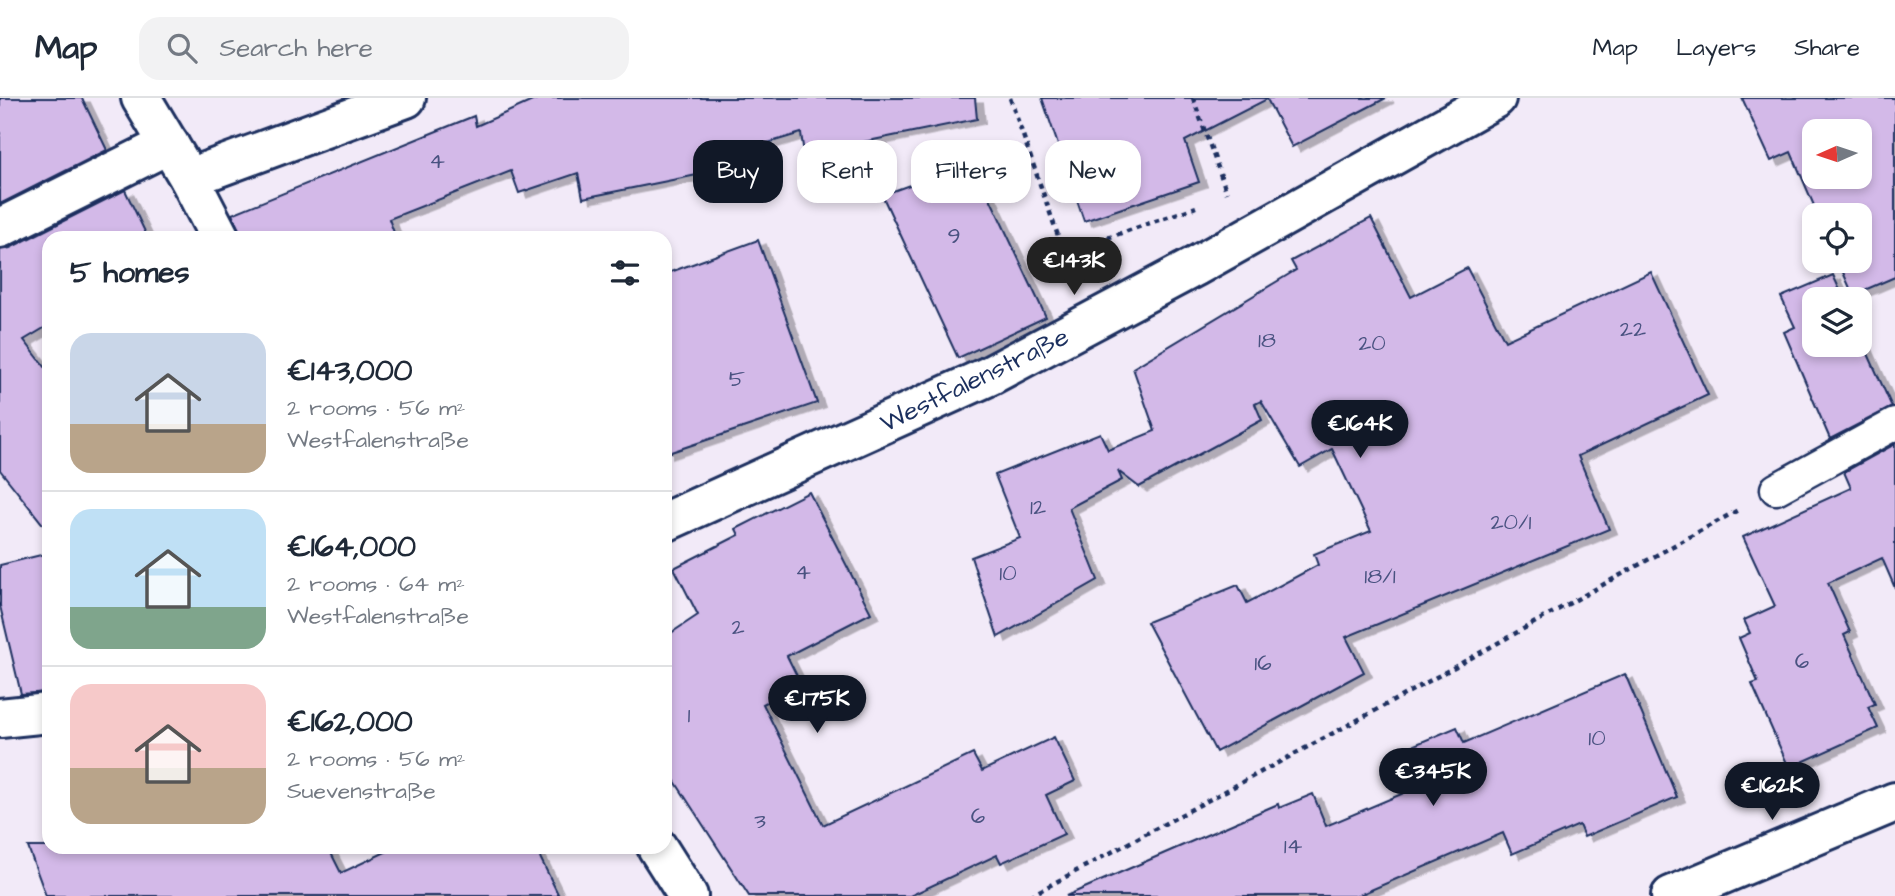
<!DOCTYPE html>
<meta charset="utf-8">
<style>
body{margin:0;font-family:"Architects Daughter",sans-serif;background:#f2f2f3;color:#1f2937;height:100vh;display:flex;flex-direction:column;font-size:26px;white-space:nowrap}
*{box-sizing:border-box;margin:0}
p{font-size:23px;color:#747a83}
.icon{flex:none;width:38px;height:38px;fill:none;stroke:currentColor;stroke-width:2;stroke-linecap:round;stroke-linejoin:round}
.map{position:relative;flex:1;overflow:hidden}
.details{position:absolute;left:42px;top:133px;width:630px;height:623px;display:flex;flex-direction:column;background:#fff;border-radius:21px;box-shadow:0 4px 10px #0003}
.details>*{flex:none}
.guide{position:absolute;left:693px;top:42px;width:665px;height:63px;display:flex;gap:14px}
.needle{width:46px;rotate:267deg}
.controls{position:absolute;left:1802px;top:21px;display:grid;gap:14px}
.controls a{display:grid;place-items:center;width:70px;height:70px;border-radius:14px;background:#fff;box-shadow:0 4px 10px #0003;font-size:35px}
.price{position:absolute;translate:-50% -60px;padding:0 16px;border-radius:24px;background:#111827;color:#fff;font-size:23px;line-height:46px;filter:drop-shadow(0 2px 4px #0008)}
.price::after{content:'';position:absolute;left:50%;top:42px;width:21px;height:16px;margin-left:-10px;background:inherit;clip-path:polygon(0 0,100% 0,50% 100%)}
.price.current{background:#222;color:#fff}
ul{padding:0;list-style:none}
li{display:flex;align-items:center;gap:21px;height:175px;padding:0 28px}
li+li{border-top:2px solid #e0e1e3}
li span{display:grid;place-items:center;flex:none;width:196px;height:140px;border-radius:21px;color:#555}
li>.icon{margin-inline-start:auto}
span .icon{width:84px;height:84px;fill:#fffc;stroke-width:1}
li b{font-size:30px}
h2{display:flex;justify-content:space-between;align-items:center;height:84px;padding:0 28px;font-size:30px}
.tag{padding:0 24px;border-radius:21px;background:#fff;box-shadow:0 4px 10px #0003;font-size:24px;line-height:63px}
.tag.current{background:#111827;color:#fff}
header{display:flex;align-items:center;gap:42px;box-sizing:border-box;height:98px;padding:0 35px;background:#fff;border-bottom:2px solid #e0e1e3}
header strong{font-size:33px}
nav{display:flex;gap:38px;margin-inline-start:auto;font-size:24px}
.search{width:490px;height:63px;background:#f2f2f3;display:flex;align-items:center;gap:18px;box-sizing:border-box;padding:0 24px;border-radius:21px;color:#747a83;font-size:26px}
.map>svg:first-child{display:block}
</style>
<header>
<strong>Map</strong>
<div class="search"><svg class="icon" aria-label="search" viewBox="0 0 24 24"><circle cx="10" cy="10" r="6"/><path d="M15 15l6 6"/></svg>Search here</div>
<nav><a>Map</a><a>Layers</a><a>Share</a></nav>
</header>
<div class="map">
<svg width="1895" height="798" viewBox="0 0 1895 798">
<defs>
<filter id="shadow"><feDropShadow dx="8" dy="4.5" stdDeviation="0" flood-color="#0004"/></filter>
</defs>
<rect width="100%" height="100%" fill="#f2eaf8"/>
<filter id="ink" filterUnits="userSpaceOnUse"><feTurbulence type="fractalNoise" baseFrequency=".0143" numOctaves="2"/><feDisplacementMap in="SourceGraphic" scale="14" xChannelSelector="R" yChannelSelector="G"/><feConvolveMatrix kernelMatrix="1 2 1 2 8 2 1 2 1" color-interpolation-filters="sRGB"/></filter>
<g filter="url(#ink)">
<g fill="#d3b9e8" stroke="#1b2f5e" stroke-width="2" fill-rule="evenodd" filter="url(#shadow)">
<path d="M0 0H82L107 52 0 106Z"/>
<path d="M539 0H975L977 21 804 56 801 35 705 64 707 75 583 100 578 75 519 95 511 73 389 121 396 140H242L232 116 474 18 476 28Z"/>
<path d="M1042 0H1386L1292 49 1267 1 1185 43 1199 84 1084 123Z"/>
<path d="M1742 0H1895V179L1853 197 1838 163H1860V117H1818L1791 54 1771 63ZM1815 33H1860V79H1815Z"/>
<path d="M973 64 1046 219 958 260 882 97Z"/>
<path d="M125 92 148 140H49V227L24 242 49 274V434L0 372V152L10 150Z"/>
<path d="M1371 120 1411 199 1467 170 1505 243 1651 174 1708 297 1578 358 1609 431 1346 539 1364 574 1216 654 1147 524 1238 487 1247 505 1318 467 1314 456 1371 433 1332 351 1300 369 1261 303 1255 306 1262 322 1139 389 1118 373 1122 382 1069 410 1098 482 998 539 971 459 1020 440 995 377 1100 335 1108 352 1155 333 1133 270 1296 172 1291 163Z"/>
<path d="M758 142 817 305 665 356V176Z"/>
<path d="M1833 177 1844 201H1815V247H1860V238L1892 309 1830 341 1784 234 1795 229 1781 199Z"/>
<path d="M1895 346V490L1882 460 1828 485 1850 534 1844 537 1875 606 1868 609 1878 630 1789 670 1752 586 1758 584 1739 540 1750 535 1744 522 1775 508 1743 439 1851 390 1844 374Z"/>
<path d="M809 394 871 515 787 558 801 586 763 606 823 727 973 656 982 673 1054 639 1075 683 1046 697 1064 736 1001 765 997 757 910 798H749L665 668V539L698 517 674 470 739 437 736 431Z"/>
<path d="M49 455V594L21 596 0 508V467Z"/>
<path d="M1625 576 1677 699 1584 739 1579 727 1512 756 1503 735 1357 798H1066L1278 706 1279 710 1313 696 1326 728 1404 695 1388 658 1457 629 1464 645Z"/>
<path d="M28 749H328L341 775 396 749H535L559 798H46Z"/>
</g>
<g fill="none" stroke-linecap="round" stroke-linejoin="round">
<defs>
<path id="lane" d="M1776 391 1895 326"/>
<g id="street">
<path d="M141 0 189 80 220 140"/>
<path d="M189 80 406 0"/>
<path d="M0 130 169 46"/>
<path d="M0 620 49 615"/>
<path d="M1671 798 1895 704"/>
</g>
<g id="secondary">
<path d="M665 424 989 278 1196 168 1496 0"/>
<path d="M657 749 688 798"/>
</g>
</defs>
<use href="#lane" stroke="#1b2f5e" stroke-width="35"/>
<use href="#street" stroke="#1b2f5e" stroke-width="44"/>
<use href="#secondary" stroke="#1b2f5e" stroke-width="44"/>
<g stroke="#1b2f5e" stroke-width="4.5" stroke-dasharray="5 5" stroke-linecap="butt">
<path d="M1010 0 1064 155 1196 109"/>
<path d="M1193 0 1227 95"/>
<path d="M1073 180 1069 171 1090 162 1084 148"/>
<path d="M1030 798 1393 603 1738 412"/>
</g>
<use href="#lane" stroke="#fff" stroke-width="30"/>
<use href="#street" stroke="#fff" stroke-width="38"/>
<use href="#secondary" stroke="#fff" stroke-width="38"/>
</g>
</g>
<g text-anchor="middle" stroke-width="5" stroke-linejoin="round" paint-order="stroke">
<g font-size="23" fill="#495280">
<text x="437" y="70">4</text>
<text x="954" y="145">9</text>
<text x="1633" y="238">22</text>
<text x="1267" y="249">18</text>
<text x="1372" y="252">20</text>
<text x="737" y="288">5</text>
<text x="1038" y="416">12</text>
<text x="1511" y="431">20/1</text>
<text x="803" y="481">4</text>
<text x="1008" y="482">10</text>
<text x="1380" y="485">18/1</text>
<text x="738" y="536">2</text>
<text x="1802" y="570">6</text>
<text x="1263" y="572">16</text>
<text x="689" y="624">1</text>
<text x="1597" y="647">10</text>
<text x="978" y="725">6</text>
<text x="760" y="730">3</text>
<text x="1293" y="755">14</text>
</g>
<g font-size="26" fill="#1b2f5e" stroke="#fff">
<text transform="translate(974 281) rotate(-26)" y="9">Westfalenstraße</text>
</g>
</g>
</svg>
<div class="controls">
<a><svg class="needle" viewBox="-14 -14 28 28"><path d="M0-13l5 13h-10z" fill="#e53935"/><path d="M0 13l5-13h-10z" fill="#747a83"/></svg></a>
<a><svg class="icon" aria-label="locate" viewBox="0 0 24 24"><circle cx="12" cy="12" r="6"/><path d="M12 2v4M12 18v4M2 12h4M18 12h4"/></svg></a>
<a><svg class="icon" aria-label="layers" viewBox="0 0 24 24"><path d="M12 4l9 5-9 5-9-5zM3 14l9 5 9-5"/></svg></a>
</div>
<b class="price current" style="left:1074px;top:199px">€143K</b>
<b class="price" style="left:1360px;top:362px">€164K</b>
<b class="price" style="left:817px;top:637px">€175K</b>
<b class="price" style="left:1433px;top:710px">€345K</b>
<b class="price" style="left:1772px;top:724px">€162K</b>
<div class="guide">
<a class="tag current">Buy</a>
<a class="tag">Rent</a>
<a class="tag">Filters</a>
<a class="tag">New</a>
</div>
<section class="details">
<h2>5 homes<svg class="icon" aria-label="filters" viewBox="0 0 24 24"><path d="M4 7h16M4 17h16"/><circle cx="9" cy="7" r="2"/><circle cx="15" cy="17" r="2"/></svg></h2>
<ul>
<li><span style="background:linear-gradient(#c9d6e8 65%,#b9a48a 0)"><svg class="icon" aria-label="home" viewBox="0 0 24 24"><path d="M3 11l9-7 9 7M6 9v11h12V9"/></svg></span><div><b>€143,000</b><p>2 rooms · 56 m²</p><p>Westfalenstraße</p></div></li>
<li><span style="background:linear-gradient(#bfe0f5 70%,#7fa58c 0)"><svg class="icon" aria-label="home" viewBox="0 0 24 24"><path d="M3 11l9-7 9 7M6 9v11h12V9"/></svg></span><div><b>€164,000</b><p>2 rooms · 64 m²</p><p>Westfalenstraße</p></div></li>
<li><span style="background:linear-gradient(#f6c9c9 60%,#b9a48a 0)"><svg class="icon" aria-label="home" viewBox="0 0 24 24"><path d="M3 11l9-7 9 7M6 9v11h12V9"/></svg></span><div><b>€162,000</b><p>2 rooms · 56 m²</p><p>Suevenstraße</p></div></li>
</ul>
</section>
</div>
